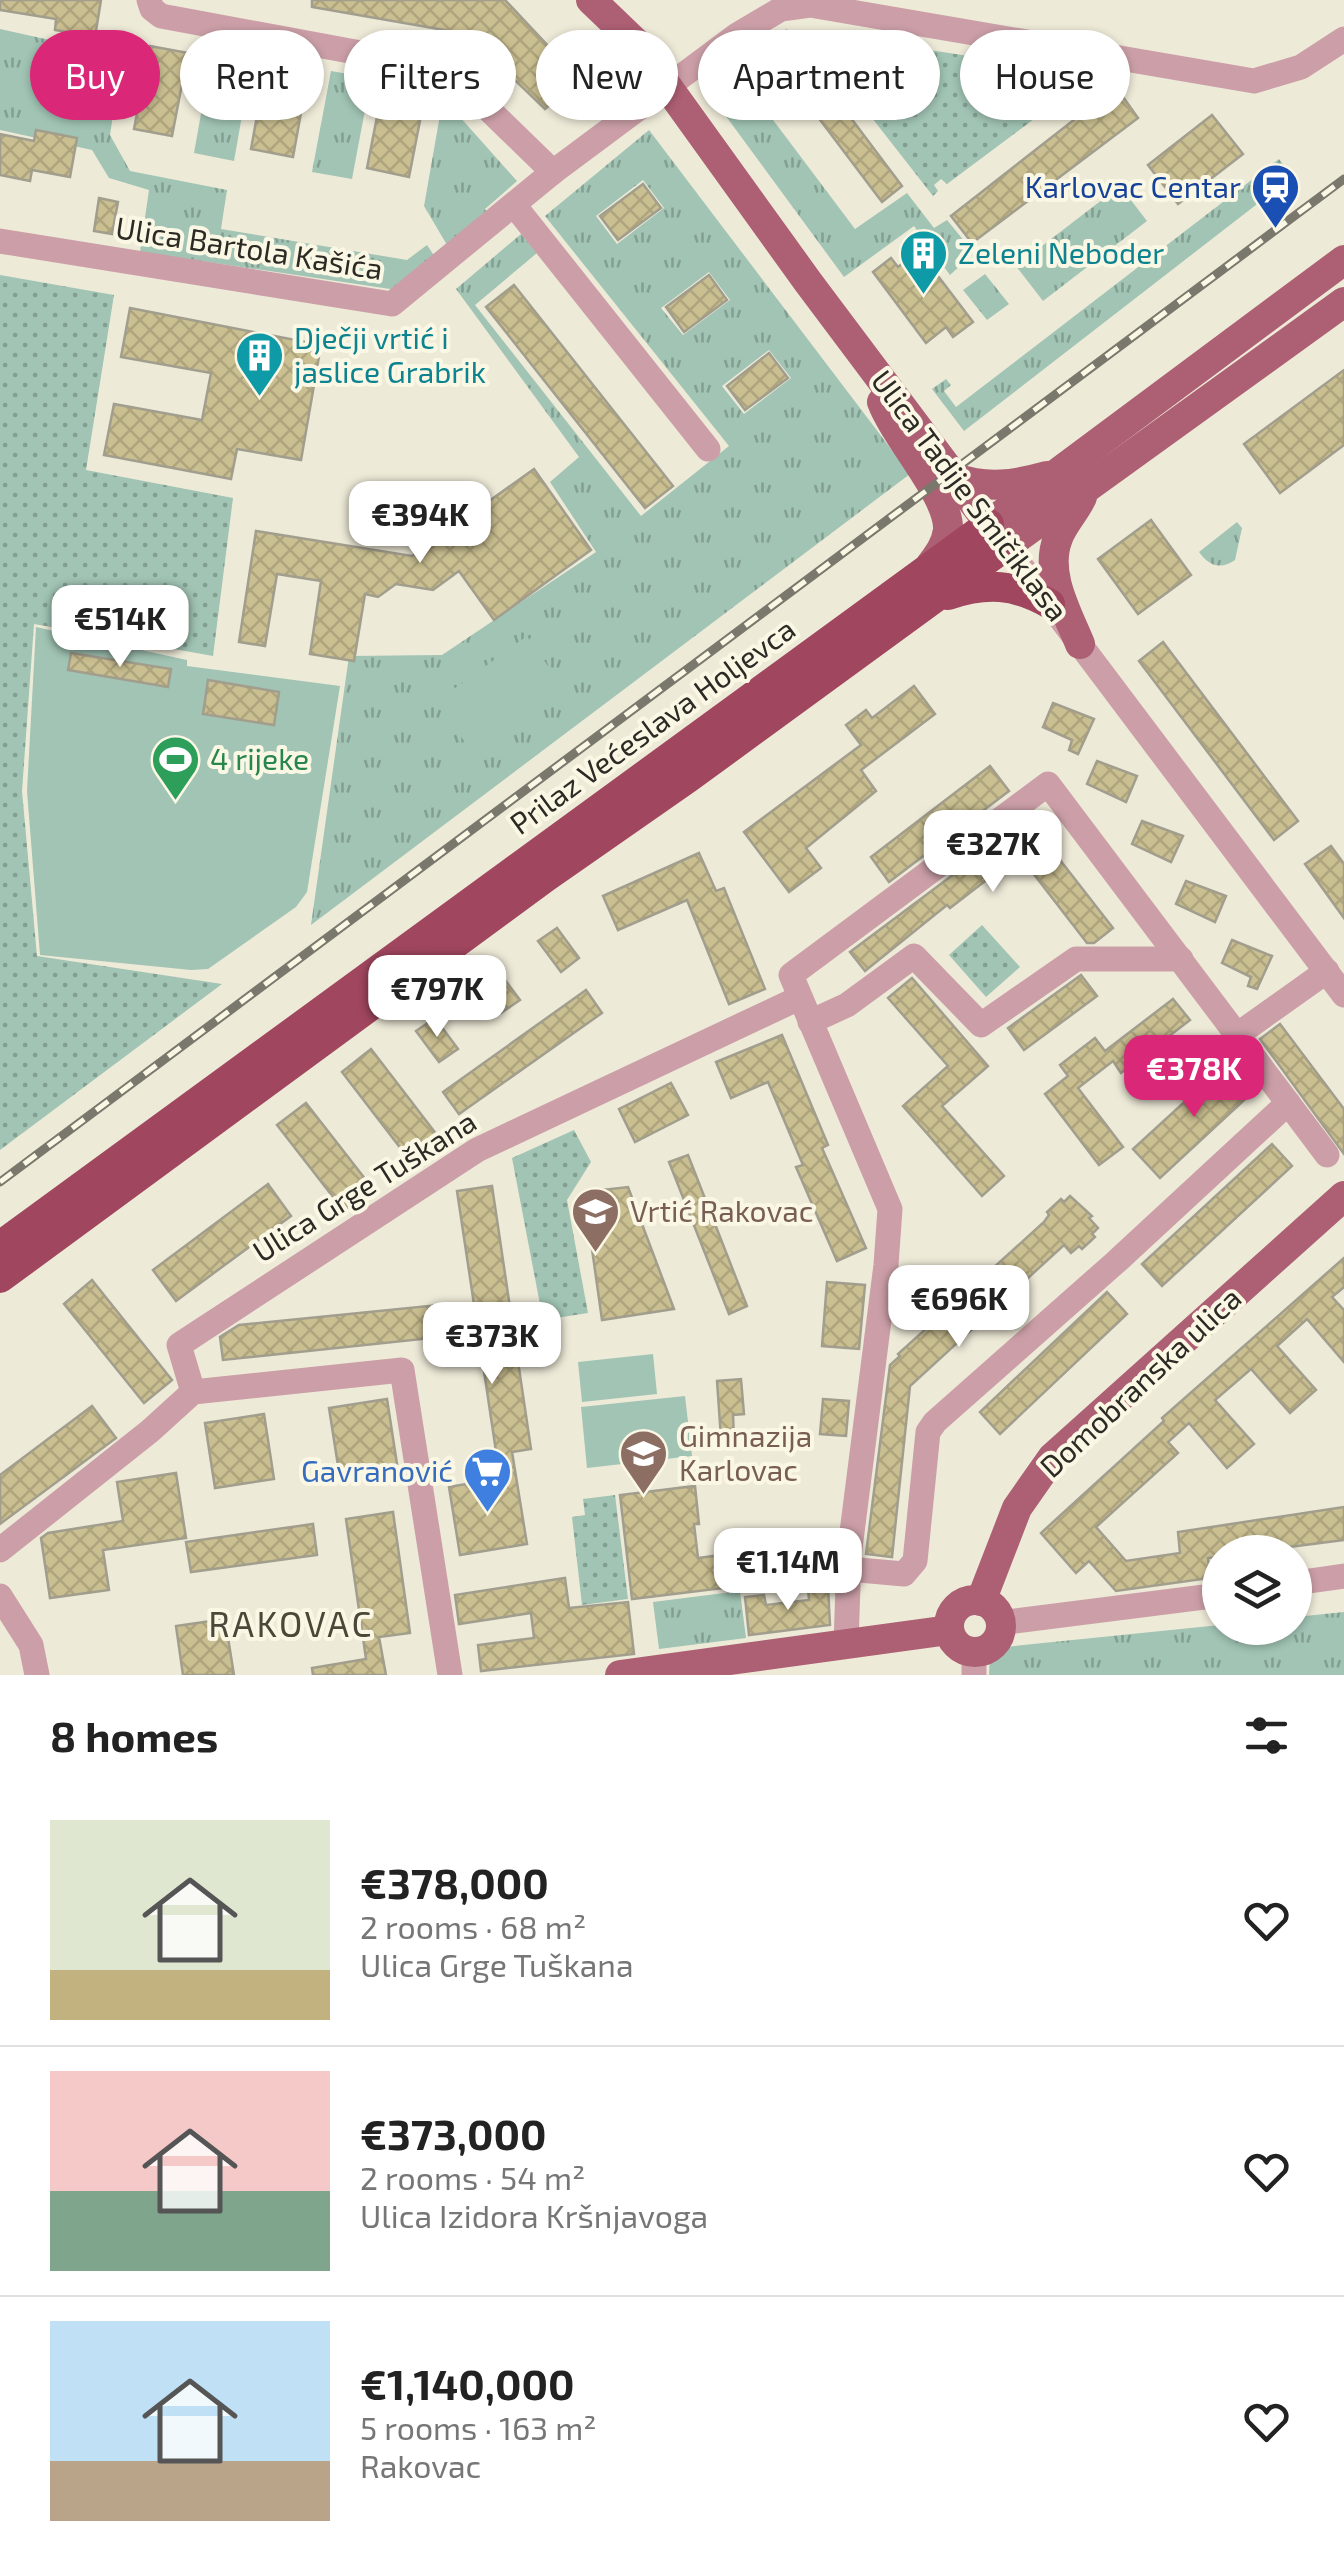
<!DOCTYPE html>
<meta charset="utf-8">
<style>
body{margin:0;font-family:"Exo 2",sans-serif;background:#f6f6f6;color:#222;height:100vh;display:flex;flex-direction:column;font-size:38px;white-space:nowrap}
*{box-sizing:border-box;margin:0}
p{font-size:32px;color:#767676}
.icon{flex:none;width:55px;height:55px;fill:none;stroke:currentColor;stroke-width:2;stroke-linecap:round;stroke-linejoin:round}
.map{position:relative;height:1675px;overflow:hidden}
.side{display:flex;flex-direction:column;background:#fff;flex:1}
.side>*{flex:none}
.banner{position:absolute;left:30px;top:30px;width:1285px;height:90px;display:flex;gap:20px}
.tools{position:absolute;left:1202px;top:1535px;display:grid;gap:20px}
.tools a{display:grid;place-items:center;width:110px;height:110px;border-radius:50%;background:#fff;box-shadow:0 2px 8px #0004;font-size:50px}
.price{position:absolute;translate:-50% -85px;padding:0 22px;border-radius:20px;background:#fff;color:#222;font-size:32px;line-height:65px;filter:drop-shadow(0 2px 5px #0008)}
.price::after{content:'';position:absolute;left:50%;top:60px;width:30px;height:22px;margin-left:-15px;background:inherit;clip-path:polygon(0 0,100% 0,50% 100%)}
.price.current{background:#db2777;color:#fff}
ul{padding:0;list-style:none}
li{display:flex;align-items:center;gap:30px;height:250px;padding:0 50px}
li+li{border-top:2px solid #e0e0e0}
li span{display:grid;place-items:center;flex:none;width:280px;height:200px;border-radius:0px;color:#555}
li>.icon{margin-inline-start:auto}
span .icon{width:120px;height:120px;fill:#fffc;stroke-width:1}
li b{font-size:42px}
h2{display:flex;justify-content:space-between;align-items:center;height:120px;padding:0 50px;font-size:42px}
.tag{padding:0 35px;border-radius:45px;background:#fff;box-shadow:0 2px 8px #0004;font-size:35px;line-height:90px}
.tag.current{background:#db2777;color:#fff}
.map>svg:first-child{display:block}
</style>
<div class="map">
<svg width="1344" height="1675" viewBox="0 0 1344 1675">
<defs>
<pattern id="grass-tufts" width="24" height="20" patternUnits="userSpaceOnUse" patternTransform="scale(2.5)"><rect width="24" height="20" fill="#a1c4b4"/><path d="M3 7l-1-3M5 7V3M7 7l1-3M15 17l-1-3M17 17v-4M19 17l1-3" fill="none" stroke="#839f92"/></pattern>
<pattern id="park-dots" width="8" height="8" patternUnits="userSpaceOnUse" patternTransform="scale(2.5)"><rect width="8" height="8" fill="#a1c4b4"/><path d="M2 2h.1M6 6h.1" fill="none" stroke="#839f92" stroke-width="1.8" stroke-linecap="round"/></pattern>
<pattern id="building-cross-hatch" width="8" height="8" patternUnits="userSpaceOnUse" patternTransform="scale(2.5)"><rect width="8" height="8" fill="#cabf91"/><path d="M0 0l8 8M0 8l8-8" fill="none" stroke="#aea47d"/></pattern>
</defs>
<rect width="100%" height="100%" fill="#eeead8"/>
<g fill="url(#grass-tufts)" fill-rule="evenodd">
<path d="M0 29 122 56 110 135 130 171 227 190 221 229 407 260 427 245 437 260 397 290 140 252 149 190 109 178 92 150 0 130Z"/>
<path d="M787 29 803 53 775 73 760 50 765 38Z"/>
<path d="M212 52 252 59 234 161 194 153Z"/>
<path d="M746 59 760 80 749 88 855 229 907 193 934 228 947 220 974 253 950 275 914 226 844 277 706 89C714 70 725 62 746 59Z"/>
<path d="M331 71 371 78 352 179 312 172Z"/>
<path d="M443 98 517 181 485 209 489 215 450 250 424 206Z"/>
<path d="M649 130 910 474 311 925 349 656 442 655 596 552 550 482 579 457 456 289 521 234 537 253 475 305 641 516 729 446 545 216ZM643 180 664 208 617 244 596 216ZM709 272 730 300 683 335 661 308ZM769 350 791 378 744 414 722 386Z"/>
<path d="M1279 159 1292 177 964 431 932 389 946 379 951 385 944 391 956 407Z"/>
<path d="M1120 186 1147 221 1043 301 1016 266Z"/>
<path d="M985 274 1009 304 987 320 963 290Z"/>
<path d="M1237 522 1242 528 1235 560C1220 570 1209 566 1199 552Z"/>
<path d="M740 1591 746 1638 659 1649 653 1602Z"/>
<path d="M1344 1612V1675H989L990 1655 1005 1647 1220 1625 1295 1628V1617Z"/>
</g>
<g fill="url(#park-dots)">
<path d="M804 31 1093 75 947 184 941 179 934 185 938 191 933 196Z"/>
<path d="M0 275 114 295 86 470 233 498 213 656 34 624 22 791 37 956 222 984 0 1150Z"/>
<path d="M982 925 1020 967 986 997 949 955Z"/>
<path d="M574 1130 591 1162 567 1200 588 1313 543 1320 512 1158Z"/>
<path d="M615 1495 628 1599 582 1605 572 1517 585 1515 583 1499Z"/>
</g>
<g fill="#a1c4b4">
<path d="M36 627 187 660V666L340 686 307 892 296 907 208 969 191 970 40 955 27 791Z"/>
<path d="M527 636 560 683 470 749 436 702Z"/>
<path d="M653 1354 657 1394 582 1402 578 1362Z"/>
<path d="M685 1396 692 1456 587 1468 581 1407Z"/>
</g>
<g fill="url(#building-cross-hatch)" stroke="#a29e8e" stroke-width="2.5">
<path d="M0 0H101L95 37 55 30 56 19 0 10Z"/>
<path d="M312 0H505L580 80 545 109 467 34 312 7Z"/>
<path d="M150 46 188 53 172 136 134 129Z"/>
<path d="M805 57 902 186 882 202 784 72Z"/>
<path d="M266 66 308 74 293 157 251 149Z"/>
<path d="M383 86 425 95 409 177 367 168Z"/>
<path d="M1116 87 1138 118 972 243 951 216Z"/>
<path d="M1212 115 1243 154 1178 204 1148 165Z"/>
<path d="M36 130 77 138 70 177 32 170 30 181 0 175V134L34 141Z"/>
<path d="M643 184 661 208 618 240 600 216Z"/>
<path d="M99 198 118 202 112 234 94 231Z"/>
<path d="M919 251 973 322 953 337 946 327 926 343 873 272 891 258 898 267Z"/>
<path d="M709 275 727 300 684 332 666 307Z"/>
<path d="M514 285 673 486 645 508 486 307Z"/>
<path d="M130 308 321 345 301 460 237 449 231 479 104 455 114 404 202 420 211 373 121 357Z"/>
<path d="M769 353 788 378 745 410 727 386Z"/>
<path d="M1344 370V445L1280 493 1244 444Z"/>
<path d="M534 469 591 550 494 620 459 571 433 590 396 584 378 597 365 594 354 661 310 654 321 581 277 574 265 646 239 642 256 531 412 556Z"/>
<path d="M1151 520 1191 575 1138 614 1098 559Z"/>
<path d="M1163 642 1298 821 1274 840 1139 661Z"/>
<path d="M71 653 171 669 168 687 68 670Z"/>
<path d="M208 680 279 692 274 725 203 714Z"/>
<path d="M914 686 935 714 861 770 876 791 806 848 821 868 789 892 744 832 861 745 846 725 866 710 872 718Z"/>
<path d="M1053 703 1094 719 1078 754 1069 750 1072 740 1043 727Z"/>
<path d="M1097 761 1137 776 1126 802 1087 784Z"/>
<path d="M990 766 1009 791 889 882 871 857Z"/>
<path d="M1142 821 1183 836 1171 862 1132 844Z"/>
<path d="M1032 824 1113 928 1094 943H1087L1019 855 950 908 947 905 865 971 850 952 994 844 998 850Z"/>
<path d="M1331 846 1344 864V918L1305 864Z"/>
<path d="M699 853 716 891 724 888 765 989 729 1004 687 900 618 930 603 896Z"/>
<path d="M1186 881 1226 896 1215 922 1176 904Z"/>
<path d="M557 928 579 958 561 972 538 941Z"/>
<path d="M1232 940 1272 956 1257 989 1248 986 1251 977 1222 963Z"/>
<path d="M497 969 520 1000 501 1013 479 983Z"/>
<path d="M1081 975 1097 996 1024 1050 1008 1028Z"/>
<path d="M912 978 988 1066 942 1106 1004 1176 982 1196 903 1106 948 1066 888 998Z"/>
<path d="M586 990 602 1013 459 1114 443 1092Z"/>
<path d="M1173 999 1190 1020 1121 1073 1113 1061 1078 1088 1123 1147 1099 1165 1045 1094 1068 1076 1060 1065 1095 1038 1105 1051Z"/>
<path d="M435 1018 458 1049 439 1062 416 1031Z"/>
<path d="M1280 1024 1344 1109V1154L1260 1039Z"/>
<path d="M782 1035 828 1145 822 1148 866 1248 837 1261 796 1167 803 1165 768 1082 731 1098 716 1062Z"/>
<path d="M371 1049 437 1135 408 1158 342 1072Z"/>
<path d="M1228 1062 1254 1091 1160 1178 1133 1149Z"/>
<path d="M671 1083 688 1115 635 1142 619 1109Z"/>
<path d="M306 1103 373 1189 344 1211 277 1125Z"/>
<path d="M1272 1144 1292 1166 1162 1286 1142 1264Z"/>
<path d="M688 1155 747 1306 729 1314 669 1162Z"/>
<path d="M268 1184 291 1216 176 1301 153 1270Z"/>
<path d="M492 1186 531 1449 512 1452 527 1544 460 1555 449 1487 500 1478 457 1191Z"/>
<path d="M628 1187 674 1309 602 1320 584 1192Z"/>
<path d="M1070 1196 1092 1216 1089 1218 1098 1228 1092 1234 1095 1237 1082 1249 1079 1246 1071 1253 1064 1245 910 1386 892 1557 866 1554 890 1365 900 1356 898 1354 1044 1222 1049 1215 1047 1212 1061 1199 1064 1202Z"/>
<path d="M1344 1258V1287L1332 1297 1344 1310V1362L1307 1319 1277 1346 1316 1390 1290 1413 1251 1369 1215 1400 1254 1444 1227 1468 1189 1423 1168 1442 1178 1453 1096 1527 1126 1561 1180 1553 1178 1532 1344 1507V1540L1251 1552H1220V1557L1208 1558 1210 1578 1116 1591 1089 1561 1076 1573 1041 1533 1164 1421 1162 1418Z"/>
<path d="M92 1280 172 1380 144 1403 64 1304Z"/>
<path d="M827 1282 865 1285 859 1349 822 1346Z"/>
<path d="M1107 1292 1127 1314 1000 1434 980 1412Z"/>
<path d="M448 1304 451 1336 223 1360 220 1337 239 1325Z"/>
<path d="M741 1379 744 1414 733 1415 734 1437 721 1438 717 1381Z"/>
<path d="M387 1399 397 1464 339 1472 329 1408Z"/>
<path d="M823 1399 849 1401 846 1436 820 1434Z"/>
<path d="M92 1406 116 1438 0 1524V1475Z"/>
<path d="M264 1414 274 1479 215 1488 205 1423Z"/>
<path d="M176 1473 186 1538 103 1550 109 1590 50 1598 41 1538 48 1533 123 1521 117 1482Z"/>
<path d="M695 1486 699 1524H694L698 1558 729 1554 732 1587 632 1599 620 1495Z"/>
<path d="M393 1512 410 1633 379 1637 386 1675H313L312 1668 366 1659 346 1519Z"/>
<path d="M313 1524 317 1555 191 1572 186 1542Z"/>
<path d="M565 1578 569 1608 628 1602 634 1654 481 1671 478 1645 534 1638 531 1613 459 1624 455 1595Z"/>
<path d="M828 1586 830 1625 749 1635 745 1597 764 1595 766 1605 809 1600 808 1589Z"/>
<path d="M225 1619 234 1675H183L176 1626Z"/>
</g>
<g fill="none" stroke-linecap="round" stroke-linejoin="round">
<g stroke="#cc9fa8" stroke-width="25">
<path d="M149 0 152 9 161 16 447 69 553 172"/>
<path d="M514 205 708 449"/>
<path d="M0 241 392 304 553 172 737 35 781 9 810 5 1254 81 1301 67 1344 39"/>
<path d="M1006 546 1344 995"/>
<path d="M810 1022 847 1005 914 956 981 1025 1076 959H1181"/>
<path d="M1237 1035 1288 1103"/>
<path d="M193 1392 179 1345 477 1150 799 998"/>
<path d="M0 1550 150 1431 193 1392 402 1370 450 1675"/>
<path d="M848 1569 904 1574 915 1561 928 1432 935 1422 1116 1262 1288 1103 1327 1155"/>
<path d="M1295 1583 1344 1576"/>
<path d="M0 1596 31 1645 37 1675"/>
<path d="M1000 1623 1220 1595"/>
<path d="M846 1644 849 1556 886 1265 890 1209 791 975 1048 784 1237 1035 1327 971"/>
<path d="M974 1652V1675"/>
</g>
<g stroke="#ad5f73" stroke-width="30">
<path d="M591 0 636 43 808 282 1006 546 1344 302"/>
<path d="M882 402C896 439 950 496 948 530 946 545 938 555 930 566"/>
<path d="M955 478C987 489 1015 485 1047 476"/>
<path d="M989 524 1344 260"/>
<path d="M1080 644C1067 612 1044 573 1058 538 1063 524 1075 512 1082 497"/>
<circle cx="975" cy="1626" r="26"/>
<path d="M981 1601 1017 1508 1052 1458 1344 1196"/>
<path d="M620 1675 949 1630"/>
</g>
<g stroke="#a0465f" stroke-width="30">
<path d="M948 595C987 582 1015 584 1050 604"/>
<path d="M0 1246 989 524"/>
<path d="M0 1278 546 877 688 778 1006 546"/>
</g>
<defs>
<path id="rail" d="M0 1182 1344 179"/>
</defs>
<use href="#rail" stroke="#7a776c" stroke-width="9"/>
<use href="#rail" stroke="#fbf7e5" stroke-width="5" stroke-dasharray="15" stroke-linecap="butt"/>
</g>
<defs>
<symbol id="station-pin" viewBox="-11 -11 22 30"><path d="M0 17L-7.5 6A9.5 9.5 0 1 1 7.5 6Z" fill="#1a4fb4" stroke="#fbf7e5"/><path d="M-3-6H3Q5-6 5-4V2Q5 4 3 4L4.5 6H3L1.5 4h-3L-3 6H-4.5L-3 4Q-5 4-5 2V-4Q-5-6-3-6ZM-3.5-4v3h7v-3ZM-3.5 1v1.5H-2V1ZM2 1v1.5H3.5V1Z" fill="#fff"/></symbol>
<symbol id="building-pin" viewBox="-11 -11 22 30"><path d="M0 17L-7.5 6A9.5 9.5 0 1 1 7.5 6Z" fill="#0f9aa8" stroke="#fbf7e5"/><path d="M-4-6H4V6H1V3H-1V6H-4ZM-2.5-4.3h1.7v1.8h-1.7ZM.8-4.3h1.7v1.8H.8ZM-2.5-1h1.7V.8h-1.7ZM.8-1h1.7V.8H.8Z" fill="#fff"/></symbol>
<symbol id="stadium-pin" viewBox="-11 -11 22 30"><path d="M0 17L-7.5 6A9.5 9.5 0 1 1 7.5 6Z" fill="#2e9e5b" stroke="#fbf7e5"/><path d="M0-5a6.5 5 0 1 0 0 10a6.5 5 0 1 0 0-10ZM-3.5-1.8h7v3.6h-7Z" fill="#fff"/></symbol>
<symbol id="school-pin" viewBox="-11 -11 22 30"><path d="M0 17L-7.5 6A9.5 9.5 0 1 1 7.5 6Z" fill="#8d6e63" stroke="#fbf7e5"/><path d="M0-5L7-2L0 1L-7-2ZM-4 1L0 2.5L4 1V4Q0 6-4 4Z" fill="#fff"/></symbol>
<symbol id="supermarket-pin" viewBox="-11 -11 22 30"><path d="M0 17L-7.5 6A9.5 9.5 0 1 1 7.5 6Z" fill="#3f7fe0" stroke="#fbf7e5"/><path d="M-6-5.5h2.5l.6 2H6L4.5 2H-2.5L-4.4-4H-6ZM-1.5 3.2a1.3 1.3 0 1 0 .1 0ZM3 3.2a1.3 1.3 0 1 0 .1 0Z" fill="#fff"/></symbol>
</defs>
<g fill-rule="evenodd">
<use href="#station-pin" x="1248" y="160" width="55" height="75"/>
<use href="#building-pin" x="896" y="226" width="55" height="75"/>
<use href="#building-pin" x="232" y="328" width="55" height="75"/>
<use href="#stadium-pin" x="148" y="732" width="55" height="75"/>
<use href="#school-pin" x="568" y="1184" width="55" height="75"/>
<use href="#school-pin" x="616" y="1426" width="55" height="75"/>
<use href="#supermarket-pin" x="460" y="1444" width="55" height="75"/>
</g>
<g text-anchor="middle" stroke-width="8" stroke-linejoin="round" paint-order="stroke">
<g font-size="30" fill="#164399" stroke="#fbf7e5" text-anchor="end">
<text x="1241" y="198">Karlovac Centar</text>
</g>
<g font-size="30" fill="#2c2a24" stroke="#fbf7e5">
<text transform="translate(249 249) rotate(9)" y="10">Ulica Bartola Kašića</text>
<text transform="translate(969 496) rotate(53)" y="10">Ulica Tadije Smičiklasa</text>
<text transform="translate(653 727) rotate(-36)" y="10">Prilaz Većeslava Holjevca</text>
<text transform="translate(365 1187) rotate(-32)" y="10">Ulica Grge Tuškana</text>
<text transform="translate(1141 1383) rotate(-43)" y="10">Domobranska ulica</text>
</g>
<g font-size="30" fill="#0d838f" stroke="#fbf7e5" text-anchor="start">
<text x="958" y="264">Zeleni Neboder</text>
<text x="294" y="349">Dječji vrtić i<tspan x="294" dy="34">jaslice Grabrik</tspan></text>
</g>
<g font-size="30" fill="#27864d" stroke="#fbf7e5" text-anchor="start">
<text x="210" y="770">4 rijeke</text>
</g>
<g font-size="30" fill="#785e54" stroke="#fbf7e5" text-anchor="start">
<text x="630" y="1222">Vrtić Rakovac</text>
<text x="679" y="1447">Gimnazija<tspan x="679" dy="34">Karlovac</tspan></text>
</g>
<g font-size="30" fill="#366cbe" stroke="#fbf7e5" text-anchor="end">
<text x="453" y="1482">Gavranović</text>
</g>
<g font-size="35" letter-spacing="2.5" fill="#4b4839" stroke="#fbf7e5">
<text x="291" y="1637">RAKOVAC</text>
</g>
</g>
</svg>
<div class="tools">
<a><svg class="icon" aria-label="layers" viewBox="0 0 24 24"><path d="M12 4l9 5-9 5-9-5zM3 14l9 5 9-5"/></svg></a>
</div>
<b class="price" style="left:420px;top:566px">€394K</b>
<b class="price" style="left:120px;top:670px">€514K</b>
<b class="price" style="left:993px;top:895px">€327K</b>
<b class="price" style="left:437px;top:1040px">€797K</b>
<b class="price current" style="left:1194px;top:1120px">€378K</b>
<b class="price" style="left:959px;top:1350px">€696K</b>
<b class="price" style="left:492px;top:1387px">€373K</b>
<b class="price" style="left:788px;top:1613px">€1.14M</b>
<div class="banner">
<a class="tag current">Buy</a>
<a class="tag">Rent</a>
<a class="tag">Filters</a>
<a class="tag">New</a>
<a class="tag">Apartment</a>
<a class="tag">House</a>
</div>
</div>
<section class="side">
<h2>8 homes<svg class="icon" aria-label="filters" viewBox="0 0 24 24"><path d="M4 7h16M4 17h16"/><circle cx="9" cy="7" r="2"/><circle cx="15" cy="17" r="2"/></svg></h2>
<ul>
<li><span style="background:linear-gradient(#dfe7d0 75%,#c2b280 0)"><svg class="icon" aria-label="home" viewBox="0 0 24 24"><path d="M3 11l9-7 9 7M6 9v11h12V9"/></svg></span><div><b>€378,000</b><p>2 rooms · 68 m²</p><p>Ulica Grge Tuškana</p></div><svg class="icon" aria-label="heart" viewBox="0 0 24 24"><path d="M12 20l-8-8c-3-5 5-10 8-4 3-6 11-1 8 4z"/></svg></li>
<li><span style="background:linear-gradient(#f6c9c9 60%,#7fa58c 0)"><svg class="icon" aria-label="home" viewBox="0 0 24 24"><path d="M3 11l9-7 9 7M6 9v11h12V9"/></svg></span><div><b>€373,000</b><p>2 rooms · 54 m²</p><p>Ulica Izidora Kršnjavoga</p></div><svg class="icon" aria-label="heart" viewBox="0 0 24 24"><path d="M12 20l-8-8c-3-5 5-10 8-4 3-6 11-1 8 4z"/></svg></li>
<li><span style="background:linear-gradient(#bfe0f5 70%,#b9a48a 0)"><svg class="icon" aria-label="home" viewBox="0 0 24 24"><path d="M3 11l9-7 9 7M6 9v11h12V9"/></svg></span><div><b>€1,140,000</b><p>5 rooms · 163 m²</p><p>Rakovac</p></div><svg class="icon" aria-label="heart" viewBox="0 0 24 24"><path d="M12 20l-8-8c-3-5 5-10 8-4 3-6 11-1 8 4z"/></svg></li>
</ul>
</section>
